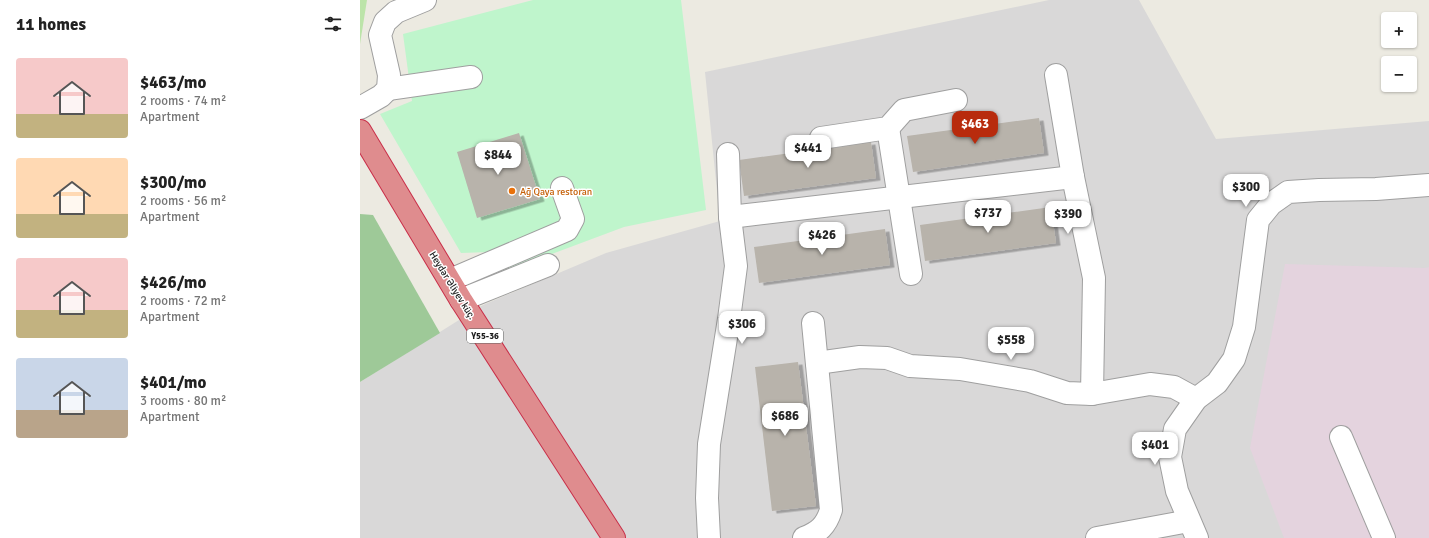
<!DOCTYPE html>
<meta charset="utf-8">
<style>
body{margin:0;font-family:Signika,sans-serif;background:#f6f6f6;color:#222;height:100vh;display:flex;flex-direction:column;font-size:15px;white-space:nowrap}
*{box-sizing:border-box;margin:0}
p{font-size:13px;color:#767676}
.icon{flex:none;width:22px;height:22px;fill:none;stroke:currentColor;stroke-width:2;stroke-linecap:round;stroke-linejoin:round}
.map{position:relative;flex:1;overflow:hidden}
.details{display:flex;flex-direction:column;background:#fff;width:360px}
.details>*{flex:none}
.controls{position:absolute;left:1021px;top:12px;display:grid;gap:8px}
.controls a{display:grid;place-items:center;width:36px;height:36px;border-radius:4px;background:#fff;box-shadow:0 1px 3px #0004;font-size:20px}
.price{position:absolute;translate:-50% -34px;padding:0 9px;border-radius:8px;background:#fff;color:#222;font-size:13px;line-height:26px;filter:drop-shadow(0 1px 2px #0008)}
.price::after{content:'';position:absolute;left:50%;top:24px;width:12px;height:9px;margin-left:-6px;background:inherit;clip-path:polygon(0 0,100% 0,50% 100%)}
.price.active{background:#b82b0d;color:#fff}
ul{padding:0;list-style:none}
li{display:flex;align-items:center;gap:12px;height:100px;padding:0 16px}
li span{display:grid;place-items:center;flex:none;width:112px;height:80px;border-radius:4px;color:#555}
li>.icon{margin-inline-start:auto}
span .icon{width:48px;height:48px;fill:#fffc;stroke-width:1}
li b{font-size:17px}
h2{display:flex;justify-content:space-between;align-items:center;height:48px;padding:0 16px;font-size:17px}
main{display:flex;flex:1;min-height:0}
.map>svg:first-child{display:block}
</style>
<main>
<section class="details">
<h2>11 homes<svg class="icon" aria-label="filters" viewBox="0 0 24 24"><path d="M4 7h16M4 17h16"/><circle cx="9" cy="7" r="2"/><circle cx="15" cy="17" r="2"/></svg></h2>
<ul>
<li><span style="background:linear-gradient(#f6c9c9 70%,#c2b280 0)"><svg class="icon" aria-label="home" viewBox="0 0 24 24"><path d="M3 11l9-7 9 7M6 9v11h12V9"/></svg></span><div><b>$463/mo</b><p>2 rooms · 74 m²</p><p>Apartment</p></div></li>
<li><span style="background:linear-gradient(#ffd9b3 70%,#c2b280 0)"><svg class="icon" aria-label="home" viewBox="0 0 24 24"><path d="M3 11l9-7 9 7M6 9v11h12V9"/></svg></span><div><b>$300/mo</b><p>2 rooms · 56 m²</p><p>Apartment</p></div></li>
<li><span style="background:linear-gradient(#f6c9c9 65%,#c2b280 0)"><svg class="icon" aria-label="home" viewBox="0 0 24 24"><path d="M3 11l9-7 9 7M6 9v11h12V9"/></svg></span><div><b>$426/mo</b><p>2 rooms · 72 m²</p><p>Apartment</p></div></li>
<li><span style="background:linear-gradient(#c9d6e8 65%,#b9a48a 0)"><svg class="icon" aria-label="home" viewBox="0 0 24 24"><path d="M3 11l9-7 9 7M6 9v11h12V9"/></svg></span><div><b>$401/mo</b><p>3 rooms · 80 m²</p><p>Apartment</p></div></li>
</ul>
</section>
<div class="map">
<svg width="1069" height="538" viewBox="0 0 1069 538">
<defs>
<filter id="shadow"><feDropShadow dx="4.5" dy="2.5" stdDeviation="0" flood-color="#0004"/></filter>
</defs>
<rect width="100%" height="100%" fill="#eceae1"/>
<path fill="#d9d8d8" d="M689 0H779L856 139 1069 121V538H0V382L123 305 246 253 360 221 345 72Z"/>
<path fill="#e4d3de" d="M925 264 1065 268 1069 267V538H924L890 448Z"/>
<path fill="#bce4a9" d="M0 0H7L0 44Z"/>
<path fill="#9ec998" d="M0 214 13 215 80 333 0 382Z"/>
<path fill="#bff5cc" d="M173 0H321L346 210 264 227 141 273 129 252 101 253 20 114 52 101 43 34Z"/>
<g fill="#b8b3ab" filter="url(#shadow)">
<path d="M679 118 684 153 553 172 547 136Z"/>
<path d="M159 133 180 199 117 218 97 152Z"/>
<path d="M511 142 516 178 384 196 379 160Z"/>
<path d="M691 207 696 243 565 261 560 225Z"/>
<path d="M525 229 530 265 399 283 394 247Z"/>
<path d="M438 362 456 506 412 511 395 367Z"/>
</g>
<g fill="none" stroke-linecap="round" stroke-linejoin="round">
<defs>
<g id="minor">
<path d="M696 75 713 177 734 278 732 394"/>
<path d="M28 89 111 77"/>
<path d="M0 108 21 96 28 89 29 75 20 35 25 22 36 12 65 0"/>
<path d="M528 128 551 274"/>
<path d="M461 138 528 128 544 110 596 100"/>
<path d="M370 217 713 177"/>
<path d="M90 280 207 230 213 219 202 188"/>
<path d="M101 300 188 265"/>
<path d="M457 363 500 357 527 358 550 366 600 369 670 381 707 393 732 394 790 384 814 387 836 399"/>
<path d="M981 437 1024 538"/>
<path d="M349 538 347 498 349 444 369 319 376 266 370 217 368 154"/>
<path d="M444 538C459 532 466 526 471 510L453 323"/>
<path d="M737 538 829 521"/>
<path d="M837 538 817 491 810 457 815 429 836 399 857 383 874 359 884 327 898 220 911 204 928 192 959 190 1016 189 1069 185"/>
</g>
<path id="highway" d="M0 131 101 300 254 538"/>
</defs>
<use href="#minor" stroke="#9f9f9f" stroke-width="24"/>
<use href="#highway" stroke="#c92f49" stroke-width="24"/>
<use href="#minor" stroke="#fff" stroke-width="22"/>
<use href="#highway" stroke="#df8c8e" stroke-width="22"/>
</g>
<circle fill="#e8710a" stroke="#fff" stroke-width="1.5" cx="152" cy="191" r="4"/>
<g text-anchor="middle" stroke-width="3" stroke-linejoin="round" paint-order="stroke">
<rect fill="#fff" stroke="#5f5f5f" stroke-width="1" x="107" y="329" width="36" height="14" rx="3"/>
<g font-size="9" font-weight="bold" fill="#1b1b1b">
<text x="125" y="339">Y55-36</text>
</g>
<g font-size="10" fill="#c56008" stroke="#fff" text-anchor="start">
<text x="160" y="195">Ağ Qaya restoran</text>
</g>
<g font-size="10" fill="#1b1b1b" stroke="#fff">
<text transform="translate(93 285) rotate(58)" y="4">Heydər Əliyev küç.</text>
</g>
</g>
</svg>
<div class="controls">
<a>+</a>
<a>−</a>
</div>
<b class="price active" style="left:615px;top:145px">$463</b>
<b class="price" style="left:448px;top:169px">$441</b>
<b class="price" style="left:138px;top:176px">$844</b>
<b class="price" style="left:886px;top:208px">$300</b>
<b class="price" style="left:628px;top:234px">$737</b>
<b class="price" style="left:708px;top:235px">$390</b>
<b class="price" style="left:462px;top:256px">$426</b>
<b class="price" style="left:382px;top:345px">$306</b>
<b class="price" style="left:651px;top:361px">$558</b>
<b class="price" style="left:425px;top:437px">$686</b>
<b class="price" style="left:795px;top:466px">$401</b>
</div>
</main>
